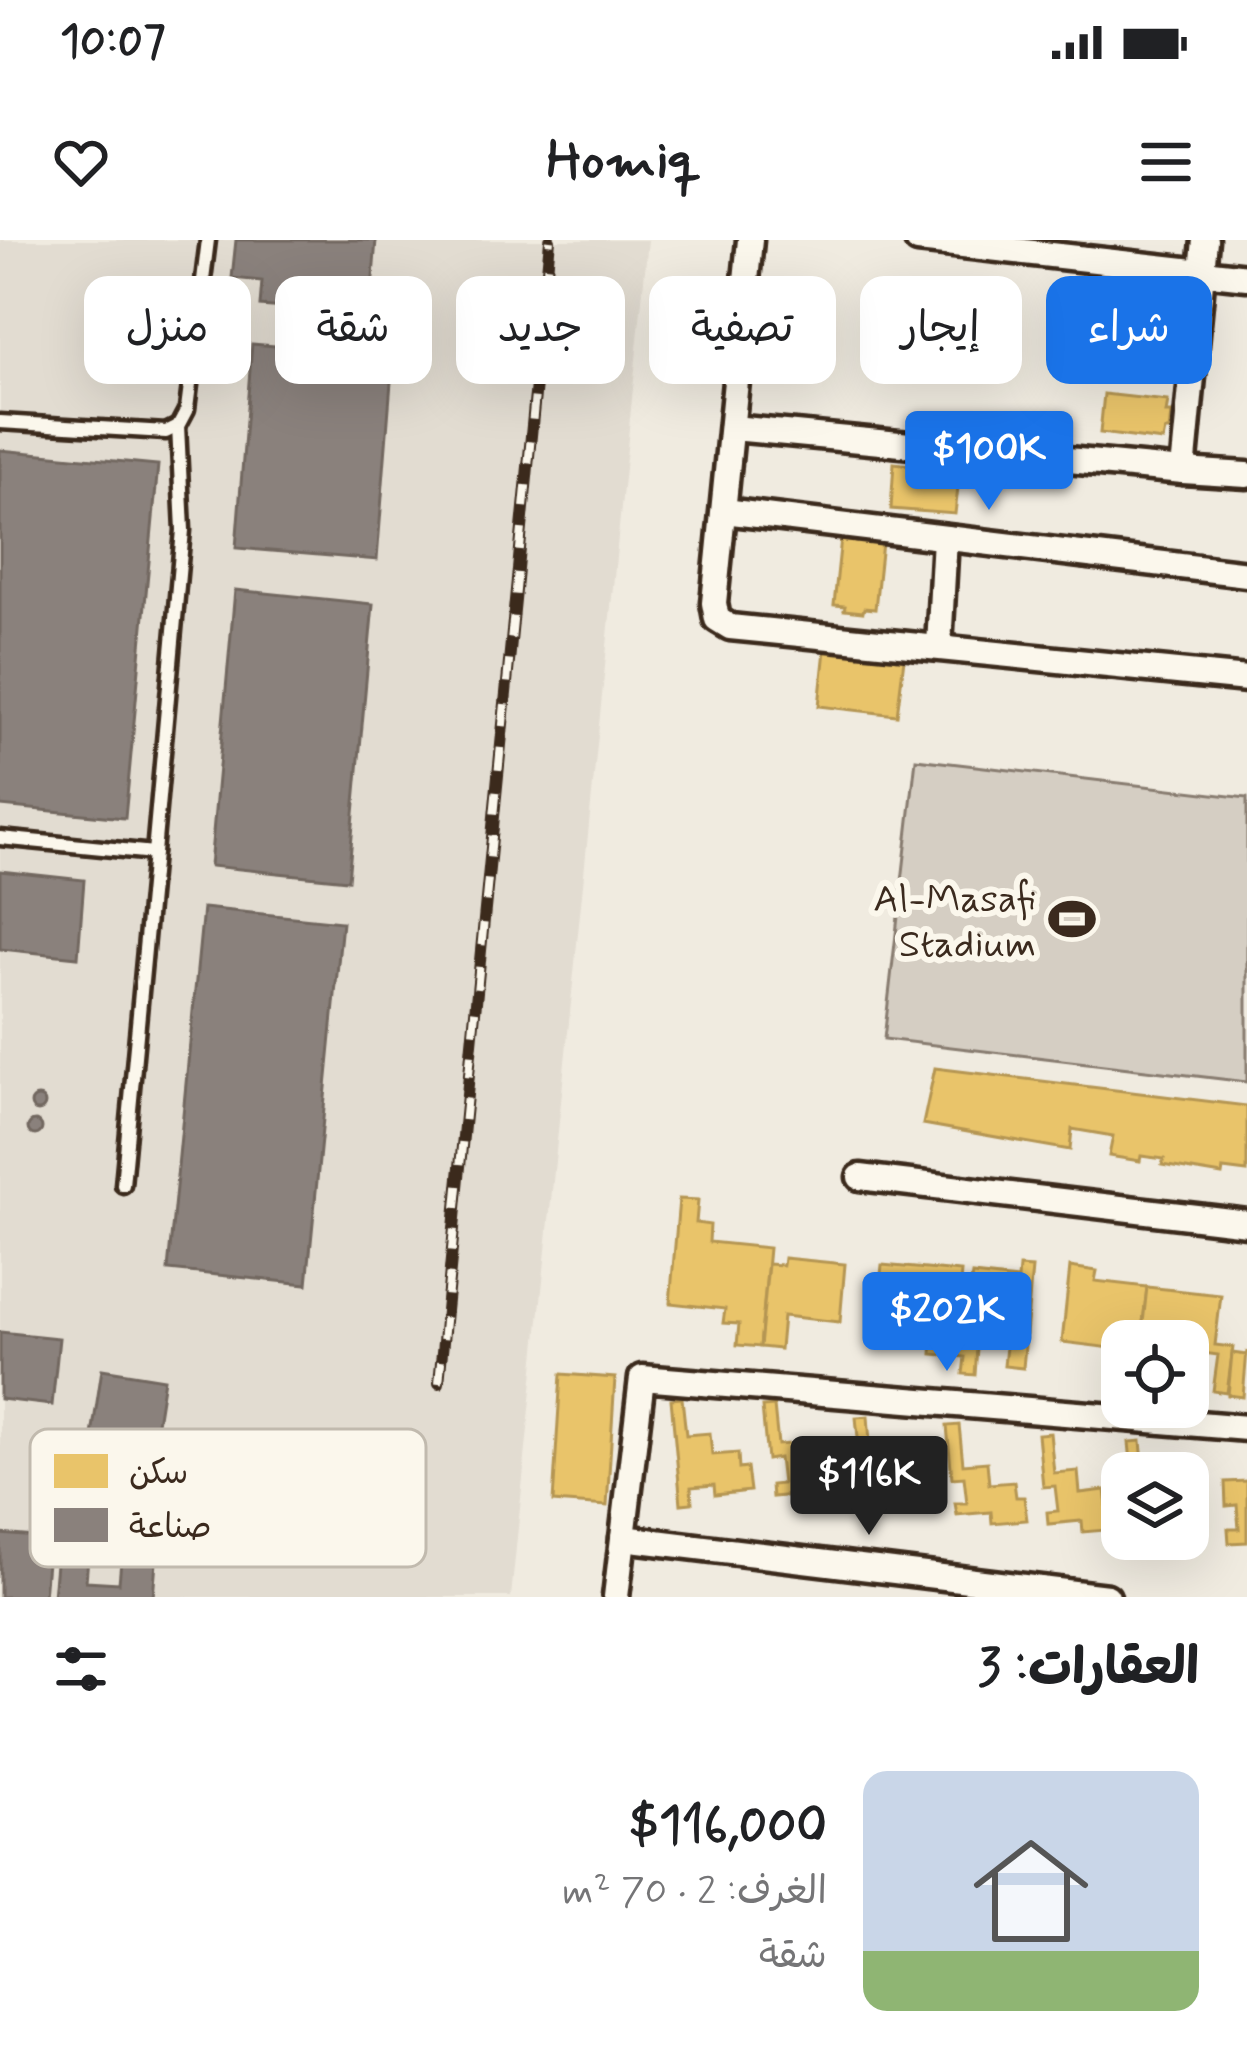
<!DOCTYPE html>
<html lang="ar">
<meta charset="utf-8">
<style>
body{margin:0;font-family:Mynerve,"Playpen Sans Arabic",sans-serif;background:#f2f2f2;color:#202124;direction:rtl;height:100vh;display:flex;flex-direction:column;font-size:45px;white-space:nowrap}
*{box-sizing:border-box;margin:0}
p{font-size:39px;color:#757577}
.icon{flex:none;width:66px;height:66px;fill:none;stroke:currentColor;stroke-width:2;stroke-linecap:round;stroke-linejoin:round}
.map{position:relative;height:1357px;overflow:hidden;direction:ltr}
.panel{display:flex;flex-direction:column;background:#fff;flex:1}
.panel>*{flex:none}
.banner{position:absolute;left:36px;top:36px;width:1176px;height:108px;direction:rtl;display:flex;gap:24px}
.tools{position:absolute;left:1101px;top:1080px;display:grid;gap:24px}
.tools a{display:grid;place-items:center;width:108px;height:108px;border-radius:24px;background:#fff;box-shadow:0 12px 48px #0002;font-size:60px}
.price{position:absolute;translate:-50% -102px;padding:0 27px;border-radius:12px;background:#1a73e8;color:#fff;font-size:39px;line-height:78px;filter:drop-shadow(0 3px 6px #0008)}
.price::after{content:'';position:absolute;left:50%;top:72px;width:36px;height:27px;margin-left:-18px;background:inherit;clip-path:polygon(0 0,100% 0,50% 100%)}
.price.current{background:#222;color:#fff}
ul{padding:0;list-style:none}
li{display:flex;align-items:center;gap:36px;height:300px;padding:0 48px}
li+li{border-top:3px solid #e0e0e0}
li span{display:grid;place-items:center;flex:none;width:336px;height:240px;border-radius:24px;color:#555}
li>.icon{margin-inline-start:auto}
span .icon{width:144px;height:144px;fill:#fffc;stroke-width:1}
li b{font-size:51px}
h2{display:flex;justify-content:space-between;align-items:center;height:144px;padding:0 48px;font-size:51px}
.chip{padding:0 42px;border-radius:24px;background:#fff;box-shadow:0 12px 48px #0002;font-size:42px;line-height:108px}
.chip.current{background:#1a73e8;color:#fff}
.status{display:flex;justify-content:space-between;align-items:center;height:84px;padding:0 60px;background:#fff;direction:ltr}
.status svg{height:33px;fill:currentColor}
header{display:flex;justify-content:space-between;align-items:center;height:156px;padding:0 48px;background:#fff;font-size:54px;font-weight:800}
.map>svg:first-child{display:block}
</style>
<div class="status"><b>10:07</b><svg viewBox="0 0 49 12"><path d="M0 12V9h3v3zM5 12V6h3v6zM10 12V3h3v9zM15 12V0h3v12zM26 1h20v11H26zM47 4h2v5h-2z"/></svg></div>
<header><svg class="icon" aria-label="menu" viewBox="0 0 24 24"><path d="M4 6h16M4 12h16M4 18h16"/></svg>Homiq<svg class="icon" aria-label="heart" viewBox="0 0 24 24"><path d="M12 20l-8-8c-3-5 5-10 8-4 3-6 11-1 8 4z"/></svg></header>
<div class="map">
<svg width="1247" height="1357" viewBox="0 0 1247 1357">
<rect width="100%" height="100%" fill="#f0ebe0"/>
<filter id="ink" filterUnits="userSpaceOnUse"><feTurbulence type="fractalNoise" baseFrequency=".00833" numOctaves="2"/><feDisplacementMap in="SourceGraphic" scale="24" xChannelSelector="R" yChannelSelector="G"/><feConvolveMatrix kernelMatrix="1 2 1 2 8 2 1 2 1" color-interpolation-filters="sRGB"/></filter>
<g filter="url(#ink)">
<path fill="#e2dcd1" d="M0 0H648L511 1357H0Z"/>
<path fill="#d5cec3" stroke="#887c70" stroke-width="3" d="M916 519 1247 558V842L884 799Z"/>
<g fill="#e9c46a" stroke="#b59653" stroke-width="3">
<path d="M1117 34 1181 41 1179 52 1184 53 1182 72 1177 71 1176 80 1113 74Z"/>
<path d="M1104 154 1168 161 1166 173H1171L1169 191H1165L1163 201 1100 193Z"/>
<path d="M917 220 939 221V227L960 229 955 274 891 269 894 223 918 226Z"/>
<path d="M841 298 882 302 875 369 864 368 863 372 844 370 845 366 834 365Z"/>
<path d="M854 408 880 410 879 416 904 419 897 475 819 466 825 410 854 414Z"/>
<path d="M935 828 1247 866V932L1223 929 1222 935 1162 925 1164 919 1141 916 1140 921 1109 916 1113 896 1072 889 1070 910 923 884Z"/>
<path d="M679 959 698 960 696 983 710 985 709 1002 769 1008 760 1107 737 1105 739 1084 723 1083 725 1069 670 1063Z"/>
<path d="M784 1018 845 1024 840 1082 783 1076 780 1109 760 1107 768 1024 783 1025Z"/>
<path d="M882 1025 961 1032 954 1116 932 1114 934 1089 876 1083Z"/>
<path d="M1019 1027 1032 1028 1023 1128 1004 1126 1007 1097 978 1094 975 1135 963 1134 965 1117 954 1116 956 1091 966 1092 967 1083 957 1082 960 1047 970 1048 972 1035 1018 1040Z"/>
<path d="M1070 1027 1097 1031 1095 1041 1147 1047 1141 1101H1122V1130L1118 1129 1120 1109 1062 1102Z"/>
<path d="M1147 1047 1221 1055 1215 1105 1233 1107 1227 1153 1213 1151 1218 1115 1188 1111V1101H1141Z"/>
<path d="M1247 1111 1243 1157 1228 1155 1232 1113 1247 1115Z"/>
<path d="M561 1134 615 1138 607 1266 553 1262Z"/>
<path d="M682 1158 686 1195 710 1193 712 1215 738 1213 739 1229 747 1228 750 1251 715 1255 714 1245 691 1247 692 1263 681 1264 671 1159Z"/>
<path d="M774 1166 778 1205 802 1203 804 1225 829 1223 831 1239 839 1238 842 1262 807 1265 806 1254 772 1257 771 1245 782 1244 779 1218 767 1220 762 1167Z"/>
<path d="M868 1176 871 1215 896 1213 898 1235 923 1233 924 1249 933 1248 935 1271 901 1275 900 1264 865 1267 864 1255 875 1254 873 1228 861 1229 856 1177Z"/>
<path d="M959 1185 963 1224 987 1222 989 1244 1014 1242 1016 1257H1024L1027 1280 992 1283 991 1272 957 1275 955 1263H967L964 1237 952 1238 947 1186Z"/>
<path d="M1050 1193 1054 1233 1078 1231 1080 1253 1105 1250 1107 1266 1115 1265 1118 1289 1083 1292 1082 1281 1048 1284 1047 1272 1058 1271 1055 1246 1043 1247 1038 1194Z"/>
<path d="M1141 1201 1144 1233H1132L1129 1202Z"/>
<path d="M1247 1241V1302L1229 1303 1228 1289H1239L1237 1265 1226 1266 1225 1242Z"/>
<path d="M1196 1258 1197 1274 1206 1273 1208 1296 1188 1298V1259Z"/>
</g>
<g fill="#8a817c" stroke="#726760" stroke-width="3">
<path d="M236 0H376L372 49 300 42 298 69 260 66 262 41 232 38Z"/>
<path d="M252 104 393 116 377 320 236 308Z"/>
<path d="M0 210 158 225 125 578 0 566Z"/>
<path d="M235 350 373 364 348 640 210 626Z"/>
<path d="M0 631 84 640 78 717 0 709Z"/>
<path d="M203 668 342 682 307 1044 168 1030Z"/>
<circle cx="38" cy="864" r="7"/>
<circle cx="35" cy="888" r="7"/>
<path d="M0 1092 59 1098 52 1165 0 1159Z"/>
<path d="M102 1129 164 1139 144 1265 83 1255Z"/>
<path d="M61 1267 92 1270 86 1341 119 1343 122 1310 105 1308 108 1271 160 1276 153 1357H53Z"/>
<path d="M0 1294 49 1298 44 1357H0Z"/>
</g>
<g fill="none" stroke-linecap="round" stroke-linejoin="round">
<defs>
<g id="service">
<path d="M0 182 166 192 178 186 187 169 208 0"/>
<path d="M0 598 154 613 183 290 178 186"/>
<path d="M123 945 154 613"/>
</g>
<g id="minor">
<path d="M750 0 714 363 717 379 730 387 1247 439"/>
<path d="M918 0 1247 37"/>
<path d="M733 188 1183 231 1247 235"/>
<path d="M1183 231 1205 0"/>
<path d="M724 271 1247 334"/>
<path d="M939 406 945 298"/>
<path d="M860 937 1247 983"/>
<path d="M623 1298 1107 1357"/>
<path d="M616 1357 642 1138 1247 1188"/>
</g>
</defs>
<use href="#service" stroke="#3b2a1e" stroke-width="21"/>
<use href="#minor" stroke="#3b2a1e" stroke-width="33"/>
<use href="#service" stroke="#fbf7ec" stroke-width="12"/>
<use href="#minor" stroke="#fbf7ec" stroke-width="24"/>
<defs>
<path id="rail" d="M439 1143 550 0"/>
</defs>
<use href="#rail" stroke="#3b2a1e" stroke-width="12"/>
<use href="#rail" stroke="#fbf7ec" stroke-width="8" stroke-dasharray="22" stroke-linecap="butt"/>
</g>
</g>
<defs>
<symbol id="stadium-bare" viewBox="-9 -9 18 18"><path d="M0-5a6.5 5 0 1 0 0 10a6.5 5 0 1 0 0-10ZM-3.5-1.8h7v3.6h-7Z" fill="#3b2a1e" stroke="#fbf7ec" stroke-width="2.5" paint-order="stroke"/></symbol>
</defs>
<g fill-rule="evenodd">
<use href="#stadium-bare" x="1039" y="646" width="66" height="66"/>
</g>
<g text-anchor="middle" stroke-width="12" stroke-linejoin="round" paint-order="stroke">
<g font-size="39" fill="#3b2a1e" stroke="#fbf7ec" text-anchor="end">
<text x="1036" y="671">Al-Masafi<tspan x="1036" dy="45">Stadium</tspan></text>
</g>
</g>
<rect x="30" y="1189" width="396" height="138" rx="18" fill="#fbf7ec" stroke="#c1baae" stroke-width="3"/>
<rect x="54" y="1214" width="54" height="34" fill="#e9c46a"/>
<rect x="54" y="1268" width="54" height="34" fill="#8a817c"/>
<g font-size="33" fill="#3b2a1e">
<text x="129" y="1243">سكن</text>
<text x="129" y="1297">صناعة</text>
</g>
</svg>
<div class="tools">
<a><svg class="icon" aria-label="locate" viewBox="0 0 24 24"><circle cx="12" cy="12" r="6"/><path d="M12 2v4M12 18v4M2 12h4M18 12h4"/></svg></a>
<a><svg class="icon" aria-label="layers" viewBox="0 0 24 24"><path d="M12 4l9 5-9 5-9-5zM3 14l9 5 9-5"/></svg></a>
</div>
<b class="price" style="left:989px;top:273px">$100K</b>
<b class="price" style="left:947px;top:1134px">$202K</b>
<b class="price current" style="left:869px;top:1298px">$116K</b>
<div class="banner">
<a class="chip current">شراء</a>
<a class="chip">إيجار</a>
<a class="chip">تصفية</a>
<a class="chip">جديد</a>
<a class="chip">شقة</a>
<a class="chip">منزل</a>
</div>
</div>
<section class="panel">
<h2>العقارات: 3<svg class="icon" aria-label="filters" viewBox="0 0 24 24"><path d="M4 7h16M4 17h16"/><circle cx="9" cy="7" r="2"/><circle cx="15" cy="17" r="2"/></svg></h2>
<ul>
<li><span style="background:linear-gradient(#c9d6e8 75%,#8fb573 0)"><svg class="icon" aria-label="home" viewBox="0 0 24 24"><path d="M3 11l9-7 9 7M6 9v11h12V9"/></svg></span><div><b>$116,000</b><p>الغرف: 2 · 70 m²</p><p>شقة</p></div></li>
</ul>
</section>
